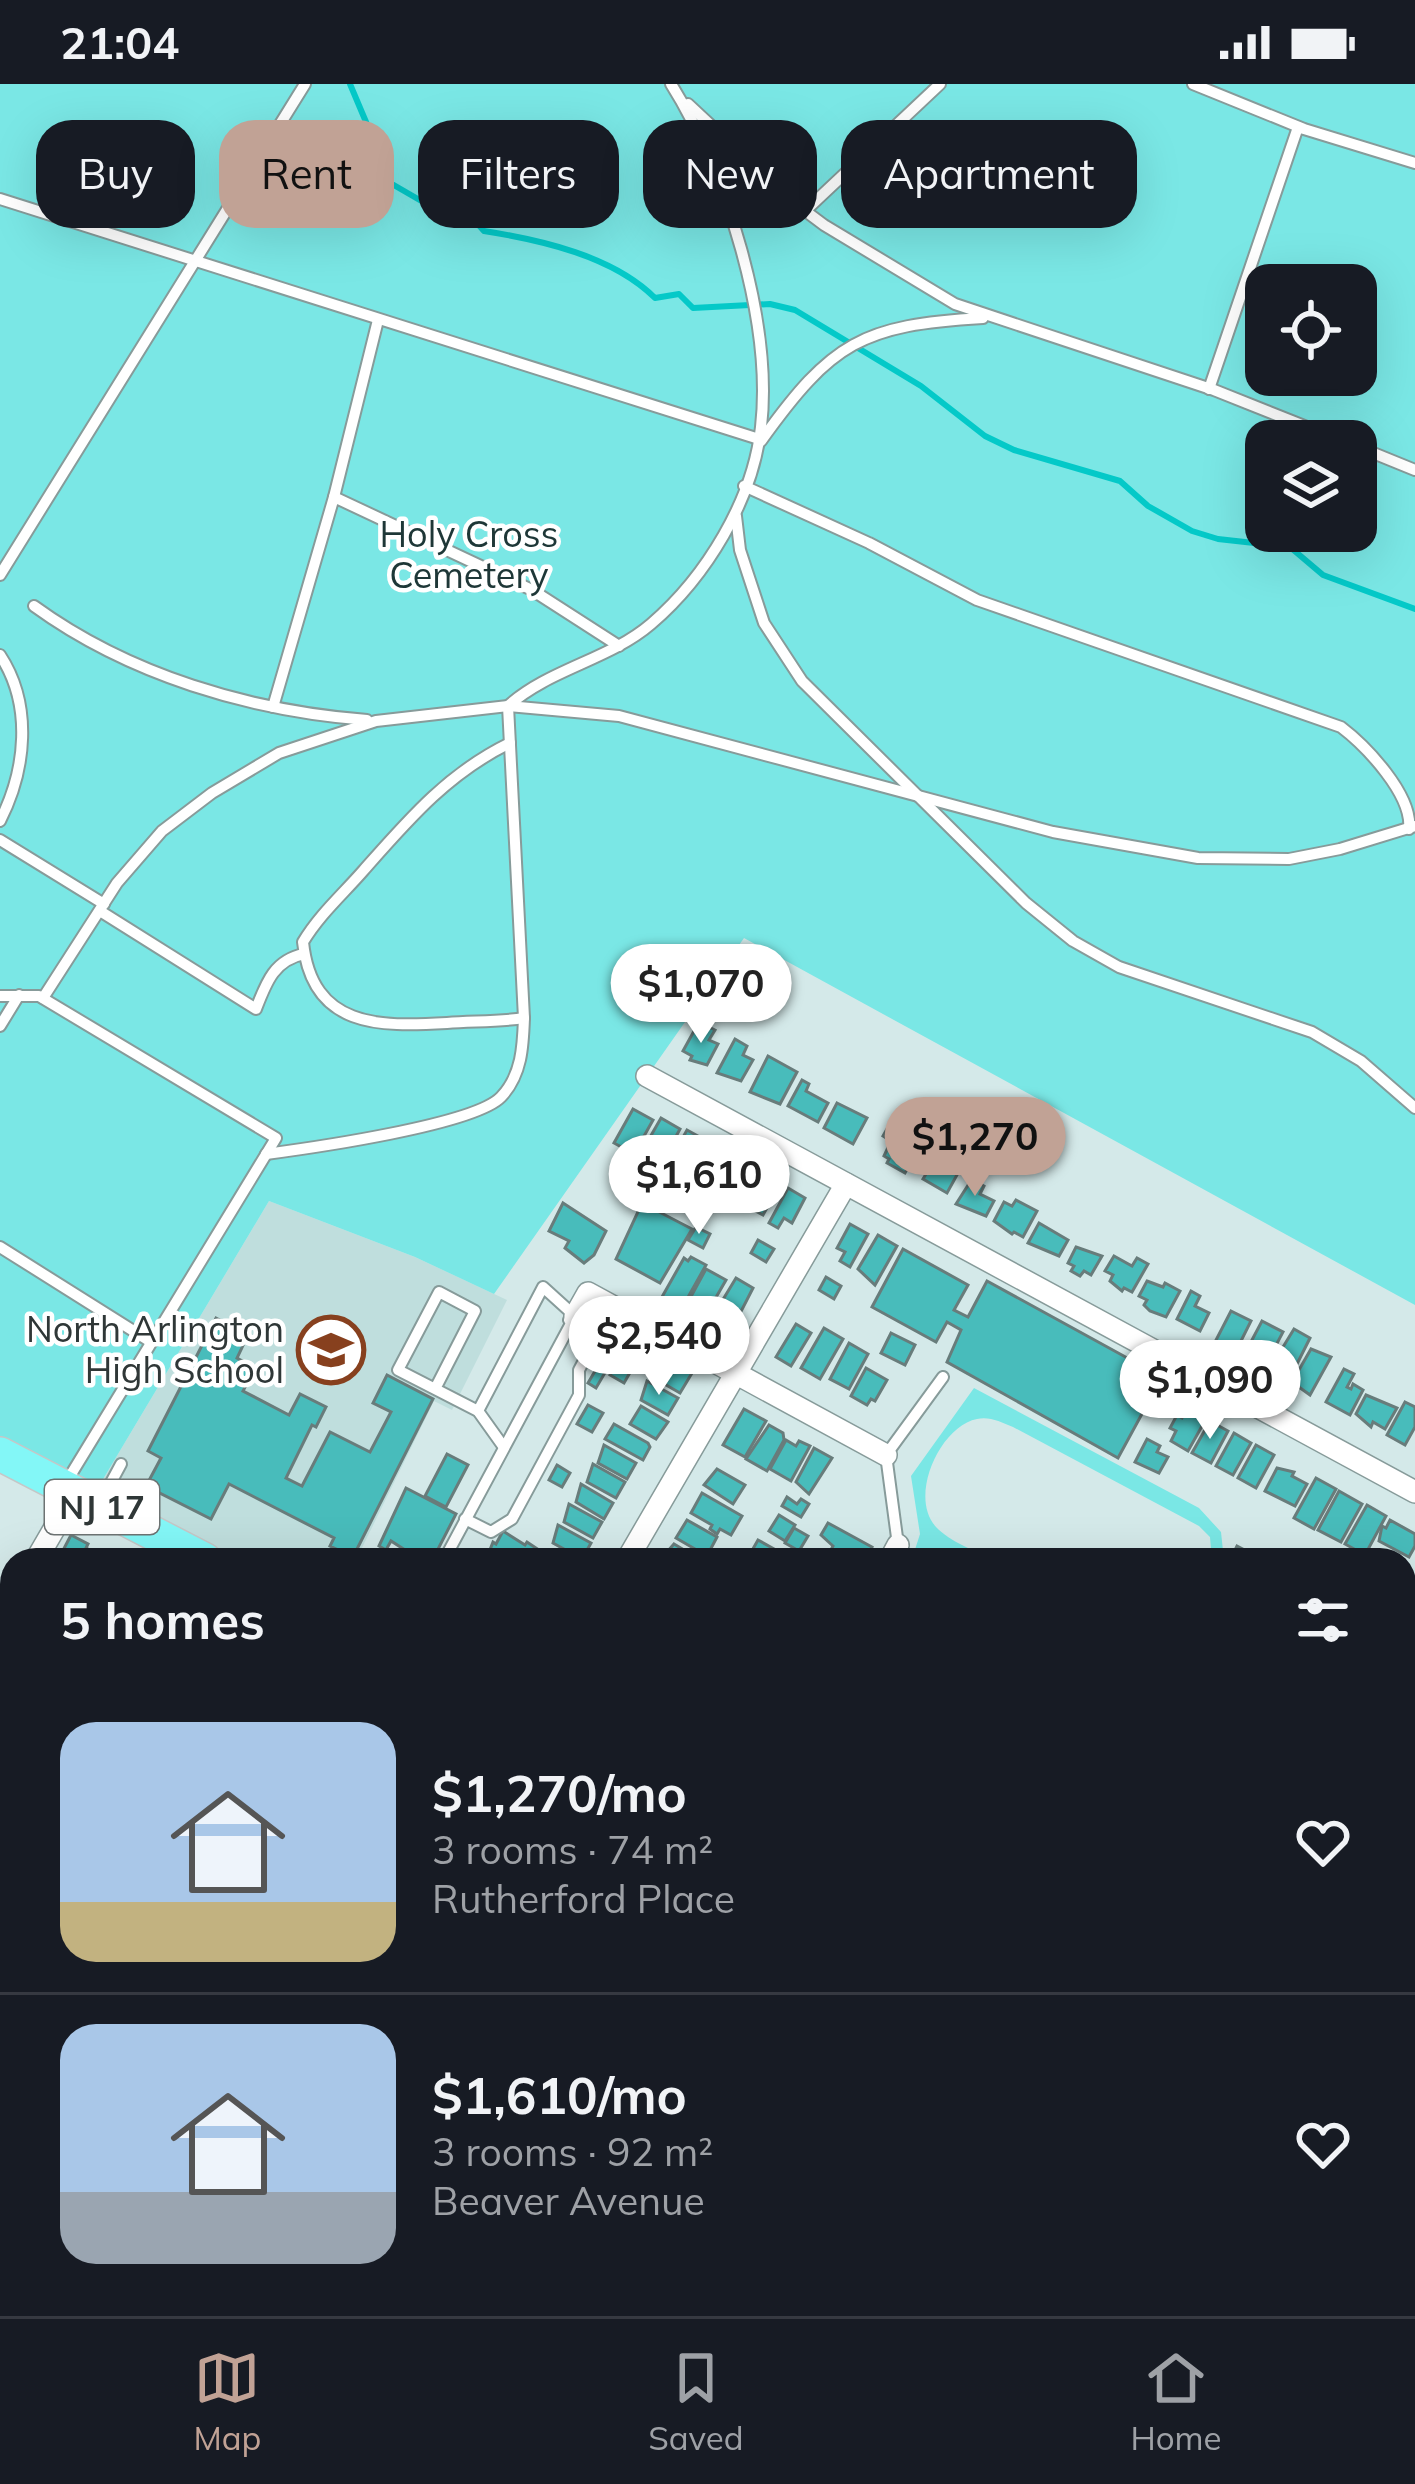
<!DOCTYPE html>
<meta charset="utf-8">
<style>
body{margin:0;font-family:Mulish,sans-serif;background:#20242c;color:#f1f3f6;height:100vh;display:flex;flex-direction:column;font-size:45px;white-space:nowrap}
*{box-sizing:border-box;margin:0}
p{font-size:39px;color:#9ea1a6}
.icon{flex:none;width:66px;height:66px;fill:none;stroke:currentColor;stroke-width:2;stroke-linecap:round;stroke-linejoin:round}
.map{position:relative;flex:1;overflow:hidden}
.panel{position:absolute;left:0px;top:1464px;width:1416px;height:768px;display:flex;flex-direction:column;background:#171b24;border-radius:36px 36px 0 0;box-shadow:0 12px 48px #0002}
.panel>*{flex:none}
.guide{position:absolute;left:36px;top:36px;width:1344px;height:108px;display:flex;gap:24px}
.buttons{position:absolute;left:1245px;top:180px;display:grid;gap:24px}
.buttons a{display:grid;place-items:center;width:132px;height:132px;border-radius:24px;background:#171b24;box-shadow:0 12px 48px #0002;font-size:60px}
.price{position:absolute;translate:-50% -102px;padding:0 27px;border-radius:42px;background:#fff;color:#222;font-size:39px;line-height:78px;filter:drop-shadow(0 3px 6px #0008)}
.price::after{content:'';position:absolute;left:50%;top:72px;width:36px;height:27px;margin-left:-18px;background:inherit;clip-path:polygon(0 0,100% 0,50% 100%)}
.price.current{background:#c1a295;color:#111}
ul{padding:0;list-style:none}
li{display:flex;align-items:center;gap:36px;height:300px;padding:0 60px}
li+li{border-top:3px solid #363941}
li span{display:grid;place-items:center;flex:none;width:336px;height:240px;border-radius:36px;color:#555}
li>.icon{margin-inline-start:auto}
span .icon{width:144px;height:144px;fill:#fffc;stroke-width:1}
li b{font-size:51px}
h2{display:flex;justify-content:space-between;align-items:center;height:144px;padding:0 60px;font-size:51px}
.pill{padding:0 42px;border-radius:36px;background:#171b24;box-shadow:0 12px 48px #0002;font-size:42px;line-height:108px}
.pill.current{background:#c1a295;color:#111}
.status{display:flex;justify-content:space-between;align-items:center;height:84px;padding:0 60px;background:#171b24;direction:ltr}
.status svg{height:33px;fill:currentColor}
.dock{display:flex;justify-content:space-around;align-items:center;height:168px;border-top:3px solid #363941;background:#171b24;font-size:33px;color:#9ea1a6}
.dock a{display:grid;justify-items:center;gap:6px}
.dock .current{color:#c1a295}
.map>svg:first-child{display:block}
</style>
<div class="status"><b>21:04</b><svg viewBox="0 0 49 12"><path d="M0 12V9h3v3zM5 12V6h3v6zM10 12V3h3v9zM15 12V0h3v12zM26 1h20v11H26zM47 4h2v5h-2z"/></svg></div>
<div class="map">
<svg width="1415" height="2232" viewBox="0 0 1415 2232">
<rect width="100%" height="100%" fill="#d4e9e9"/>
<path fill="#bfdedd" d="M269 1117 415 1173 507 1216 452 1326 434 1317 356 1476H205L90 1417Z"/>
<g fill="#7ae7e5" fill-rule="evenodd">
<path d="M0 0H1415V1221L744 854 494 1210 415 1173 269 1117 90 1417 0 1370ZM1266 201H1356V291H1266ZM1266 357H1356V447H1266Z"/>
<path d="M974 1304 1199 1424 1221 1448 1224 1476H1212L1210 1453 1199 1442 1013 1343C1001 1338 989 1332 977 1335 940 1342 908 1413 936 1443 950 1458 976 1467 994 1476H947L938 1472 935 1476 912 1475 920 1450 911 1392Z"/>
</g>
<g fill="none" stroke-linecap="round" stroke-linejoin="round">
<path stroke="#04c9c8" stroke-width="6" d="M350 0 377 64 382 87 392 100 430 122 475 137 484 147C541 156 613 172 655 214L679 210 693 224 770 220 795 226 921 302 985 352 1014 366 1120 397 1148 422 1192 447 1218 455 1290 463 1323 491 1415 525"/>
</g>
<g fill="#48bcbb" stroke="#687c7b" stroke-width="3">
<path d="M703 940 715 946 709 956 718 960 707 981 690 976 692 972 683 967 694 947 698 949Z"/>
<path d="M735 955 747 962 743 971 753 976 741 997 717 989Z"/>
<path d="M768 972 797 988 780 1020 750 1008Z"/>
<path d="M802 996 809 1000 806 1007 828 1019 818 1038 788 1022Z"/>
<path d="M837 1019 867 1034 853 1060 824 1044Z"/>
<path d="M633 1025 653 1036 634 1070 614 1059Z"/>
<path d="M661 1034 680 1045 661 1080 641 1069Z"/>
<path d="M892 1036 915 1048 908 1060 918 1065 905 1089 887 1079 889 1075 884 1072 891 1057 883 1052Z"/>
<path d="M687 1046 707 1057 687 1093 682 1090 678 1097 669 1092 673 1086 667 1082Z"/>
<path d="M710 1065 729 1076 710 1111 693 1096Z"/>
<path d="M929 1072 958 1089 947 1109 923 1095 926 1090 920 1086Z"/>
<path d="M735 1078 754 1088 738 1119 718 1109Z"/>
<path d="M621 1079 632 1085 623 1102 612 1096Z"/>
<path d="M641 1089 657 1098 648 1114 632 1106Z"/>
<path d="M759 1093 778 1104 763 1131 744 1121Z"/>
<path d="M972 1095 984 1102 980 1110 994 1117 986 1132 956 1120Z"/>
<path d="M788 1104 805 1114 792 1139 784 1134 778 1144 769 1139Z"/>
<path d="M1016 1116 1037 1127 1023 1153 1014 1148 1012 1150 994 1137 1004 1118 1012 1122Z"/>
<path d="M563 1119 606 1147 594 1171 584 1179 565 1164 569 1157 549 1147Z"/>
<path d="M642 1119 692 1145 660 1199 616 1175Z"/>
<path d="M1039 1139 1068 1156 1059 1172 1028 1159Z"/>
<path d="M850 1140 868 1150 850 1183 840 1177 845 1168 837 1164Z"/>
<path d="M696 1143 710 1150 703 1164 688 1156Z"/>
<path d="M878 1151 897 1162 875 1201 858 1185Z"/>
<path d="M758 1156 774 1165 766 1178 751 1169Z"/>
<path d="M1076 1163 1102 1172 1091 1191 1084 1187 1080 1192 1071 1187 1074 1182 1068 1179Z"/>
<path d="M903 1165 968 1201 954 1226 968 1233 987 1197 1162 1293 1118 1374 947 1278 961 1246 947 1238 936 1258 872 1223Z"/>
<path d="M1114 1172 1132 1182 1137 1174 1148 1180 1132 1208 1124 1204 1122 1207 1110 1197 1113 1191 1105 1187Z"/>
<path d="M691 1173 706 1181 682 1224 662 1213 684 1174 688 1177Z"/>
<path d="M706 1185 726 1196 707 1229 688 1218Z"/>
<path d="M826 1193 841 1202 834 1215 819 1206Z"/>
<path d="M736 1194 753 1204 730 1249 710 1237Z"/>
<path d="M1147 1197 1163 1203 1165 1199 1180 1207 1166 1233 1150 1227 1144 1221 1147 1216 1139 1212Z"/>
<path d="M1191 1207 1200 1212 1195 1222 1209 1229 1200 1247 1177 1235Z"/>
<path d="M1231 1227 1251 1237 1238 1263 1230 1259 1228 1264 1215 1258Z"/>
<path d="M216 1234 248 1251 237 1274 255 1284 243 1307 289 1331 300 1310 326 1323 316 1343 312 1341 286 1394 302 1402 330 1348 370 1368 391 1328 373 1319 387 1291 433 1315 353 1473 330 1462 334 1454 229 1400 211 1435 146 1402 161 1374 148 1367Z"/>
<path d="M1262 1237 1283 1248 1263 1286 1244 1271Z"/>
<path d="M796 1240 811 1249 791 1282 776 1273Z"/>
<path d="M824 1244 843 1255 820 1295 801 1284Z"/>
<path d="M1294 1245 1310 1254 1287 1300 1269 1286Z"/>
<path d="M891 1249 915 1261 905 1281 881 1269Z"/>
<path d="M849 1259 868 1270 849 1305 830 1295Z"/>
<path d="M608 1265 616 1270 596 1304 588 1299Z"/>
<path d="M1311 1265 1331 1273 1310 1311 1292 1298Z"/>
<path d="M659 1270 692 1289 680 1309 647 1290Z"/>
<path d="M617 1277 632 1285 624 1299 610 1291Z"/>
<path d="M866 1284 887 1296 875 1317 871 1315 867 1321 851 1312Z"/>
<path d="M1344 1285 1354 1290 1347 1303 1351 1305 1353 1300 1363 1306 1350 1331 1326 1318Z"/>
<path d="M647 1297 678 1314 668 1331 641 1316Z"/>
<path d="M1366 1311 1397 1324 1385 1345 1373 1338 1371 1343 1356 1330Z"/>
<path d="M1405 1318 1415 1323V1343L1405 1361 1387 1351Z"/>
<path d="M588 1321 603 1329 592 1348 577 1340Z"/>
<path d="M641 1322 668 1338 656 1355 630 1340Z"/>
<path d="M1187 1324 1206 1335 1188 1367 1171 1357 1176 1347 1170 1344 1177 1331 1182 1334Z"/>
<path d="M744 1325 766 1337 745 1373 723 1361Z"/>
<path d="M1210 1337 1228 1347 1211 1379 1192 1369Z"/>
<path d="M614 1340 648 1359 650 1363 643 1376 605 1355Z"/>
<path d="M769 1341 783 1349 784 1356 767 1387 746 1375Z"/>
<path d="M1234 1349 1251 1359 1233 1391 1216 1382Z"/>
<path d="M1147 1355 1160 1362 1157 1368 1168 1373 1159 1389 1135 1378Z"/>
<path d="M786 1356 796 1362 799 1357 810 1362 791 1397 770 1385Z"/>
<path d="M604 1361 636 1379 627 1395 598 1379Z"/>
<path d="M1256 1361 1274 1371 1256 1404 1238 1394Z"/>
<path d="M814 1364 832 1374 809 1410 796 1398Z"/>
<path d="M447 1370 468 1381 446 1423 425 1412Z"/>
<path d="M593 1380 625 1398 616 1414 587 1398Z"/>
<path d="M557 1381 570 1389 562 1403 549 1396Z"/>
<path d="M1277 1384 1294 1388 1292 1392 1307 1400 1295 1422 1265 1407Z"/>
<path d="M717 1385 745 1401 733 1420 704 1401Z"/>
<path d="M1316 1394 1336 1405 1314 1445 1294 1434Z"/>
<path d="M581 1400 613 1419 604 1435 576 1418Z"/>
<path d="M406 1404 456 1430 434 1473 423 1467 419 1475 391 1457 386 1466 379 1462Z"/>
<path d="M1339 1407 1362 1420 1341 1458 1318 1446Z"/>
<path d="M702 1409 742 1432 731 1451 720 1445 717 1450 710 1445 712 1441 691 1429Z"/>
<path d="M787 1413 797 1420 801 1415 809 1420 801 1433 782 1422Z"/>
<path d="M569 1420 602 1438 593 1454 564 1438Z"/>
<path d="M1367 1421 1386 1432 1365 1471 1345 1460Z"/>
<path d="M779 1431 795 1441 785 1457 769 1447Z"/>
<path d="M687 1436 717 1453 707 1472 676 1454Z"/>
<path d="M1390 1436 1415 1450V1462L1409 1473 1379 1457 1382 1442 1386 1444Z"/>
<path d="M828 1439 872 1463 865 1476H844L829 1470 833 1462 821 1451Z"/>
<path d="M558 1441 591 1459 582 1475 553 1459Z"/>
<path d="M794 1444 808 1452 799 1467 785 1459Z"/>
<path d="M503 1447 525 1461 527 1458 554 1476H486L493 1458 496 1460Z"/>
<path d="M71 1451 88 1460 86 1464 110 1476H58Z"/>
<path d="M758 1456 776 1466 771 1476 750 1470Z"/>
<path d="M674 1460 701 1476H660Z"/>
<path d="M1237 1462 1264 1476H1230Z"/>
<path d="M1412 1576 1415 1578V1609L1404 1603V1591Z"/>
<path d="M0 1601 12 1608V1628L0 1621Z"/>
<path d="M1404 1765 1415 1771V1783L1407 1798Z"/>
<path d="M1 1788 12 1794V1818L0 1811Z"/>
<path d="M1404 1944 1415 1950V2001L1411 2008 1415 2010V2047L1404 2041Z"/>
<path d="M0 1989 12 1997V2018L0 2010Z"/>
<path d="M8 2101 12 2104 10 2129 0 2123V2113Z"/>
<path d="M1404 2128 1415 2135V2155L1404 2175Z"/>
<path d="M160 2220H173L191 2232H152Z"/>
<path d="M495 2220H501L521 2232H489Z"/>
<path d="M663 2220H672L691 2232H661L665 2226 660 2223Z"/>
<path d="M995 2220 991 2232H979L963 2221Z"/>
<path d="M1197 2220H1245L1253 2225 1248 2232H1204L1194 2225Z"/>
<path d="M1325 2220H1338L1349 2227 1345 2232H1323L1320 2230Z"/>
</g>
<g fill="none" stroke-linecap="round" stroke-linejoin="round">
<defs>
<g id="service">
<path d="M1193 0 1304 45 1415 79"/>
<path d="M688 20 792 117 824 141 955 220 1214 306 1342 357"/>
<path d="M0 115 759 355"/>
<path d="M805 127 940 0"/>
<path d="M1209 305 1298 43"/>
<path d="M761 357C832 258 862 241 983 234"/>
<path d="M1356 362 1415 386"/>
<path d="M744 402 869 459 977 516 1341 643C1366 662 1413 711 1409 745"/>
<path d="M334 413 378 236"/>
<path d="M736 432 740 466 764 539 802 597 1026 819 1073 857 1119 883 1312 948 1361 977 1415 1024"/>
<path d="M0 491 305 0"/>
<path d="M34 522C129 591 250 627 367 636"/>
<path d="M0 571C33 621 26 686 0 737"/>
<path d="M273 623 334 413 532 506 619 562"/>
<path d="M510 659C448 689 408 736 363 787 342 811 320 830 303 858 312 944 379 943 447 939 473 937 499 938 524 934"/>
<path d="M0 756 104 820"/>
<path d="M100 827 256 925C266 899 274 876 304 870"/>
<path d="M0 912H39L276 1054 67 1397"/>
<path d="M43 914 117 799 162 747 212 709 279 669 376 637 508 622 619 632 1053 748 1198 774 1289 775 1340 765 1415 742"/>
<path d="M0 942 19 911"/>
<path d="M266 1070C311 1064 474 1041 501 1013 522 991 523 962 524 934L508 622C549 585 609 576 651 540 706 493 753 416 761 343 773 239 726 87 671 0"/>
<path d="M0 1163 151 1258"/>
<path d="M435 1305 475 1227 439 1208 398 1286 478 1327 503 1362"/>
<path d="M100 1419 121 1380"/>
<path d="M465 1435 491 1448 512 1435 579 1311V1286L595 1256 593 1250 569 1236"/>
<path d="M898 1461 886 1371 943 1293"/>
<path d="M444 1476 575 1232 543 1203 478 1327"/>
<path d="M1404 1942 1415 1947"/>
</g>
<g id="minor">
<path d="M647 992 1415 1408"/>
<path d="M575 1232 588 1209 886 1371"/>
<path d="M36 1476 75 1409"/>
<path d="M627 1476 846 1100"/>
<path d="M890 1476 898 1461"/>
<path d="M0 1536 12 1516"/>
<path d="M1404 1644 1415 1649"/>
<path d="M0 1847 12 1853"/>
<path d="M1404 1863 1415 1842"/>
<path d="M0 1920 12 1901"/>
<path d="M1404 2208 1415 2192"/>
<path d="M240 2232 247 2220"/>
<path d="M601 2232 608 2220"/>
<path d="M902 2232 910 2220"/>
<path d="M1147 2232 1154 2220"/>
<path d="M1389 2232 1397 2220"/>
</g>
<g id="primary">
<path d="M0 1370 205 1476"/>
<path d="M1404 2091 1415 2096"/>
</g>
</defs>
<use href="#service" stroke="#879b9a" stroke-width="14"/>
<use href="#minor" stroke="#879b9a" stroke-width="24"/>
<use href="#primary" stroke="#c5c7c7" stroke-width="36"/>
<path stroke="#7e8d8d" stroke-width="3" stroke-dasharray="6 9" stroke-linecap="butt" d="M409 1476 412 1471"/>
<use href="#service" stroke="#fff" stroke-width="10"/>
<use href="#minor" stroke="#fff" stroke-width="21"/>
<use href="#primary" stroke="#83f7f7" stroke-width="33"/>
</g>
<defs>
<symbol id="school-ring" viewBox="-11 -11 22 22"><circle r="9.5" fill="#fff" stroke="#87401e" stroke-width="1.5"/><path d="M0-5L7-2L0 1L-7-2ZM-4 1L0 2.5L4 1V4Q0 6-4 4Z" fill="#87401e"/></symbol>
</defs>
<g fill-rule="evenodd">
<use href="#school-ring" x="293" y="1228" width="76" height="76"/>
</g>
<g text-anchor="middle" stroke-width="9" stroke-linejoin="round" paint-order="stroke">
<rect fill="#fff" stroke="#6d7373" stroke-width="3" x="45" y="1396" width="114" height="54" rx="9"/>
<g font-size="33" font-weight="bold" fill="#2f3737">
<text x="102" y="1435">NJ 17</text>
</g>
<g font-size="36" fill="#1e3737" stroke="#fff">
<text x="469" y="463">Holy Cross<tspan x="469" dy="41">Cemetery</tspan></text>
</g>
<g font-size="36" fill="#2f3737" stroke="#fff" text-anchor="end">
<text x="284" y="1258">North Arlington<tspan x="284" dy="41">High School</tspan></text>
</g>
</g>
</svg>
<div class="buttons">
<a><svg class="icon" aria-label="locate" viewBox="0 0 24 24"><circle cx="12" cy="12" r="6"/><path d="M12 2v4M12 18v4M2 12h4M18 12h4"/></svg></a>
<a><svg class="icon" aria-label="layers" viewBox="0 0 24 24"><path d="M12 4l9 5-9 5-9-5zM3 14l9 5 9-5"/></svg></a>
</div>
<b class="price" style="left:701px;top:962px">$1,070</b>
<b class="price current" style="left:975px;top:1115px">$1,270</b>
<b class="price" style="left:699px;top:1153px">$1,610</b>
<b class="price" style="left:659px;top:1314px">$2,540</b>
<b class="price" style="left:1210px;top:1358px">$1,090</b>
<div class="guide">
<a class="pill">Buy</a>
<a class="pill current">Rent</a>
<a class="pill">Filters</a>
<a class="pill">New</a>
<a class="pill">Apartment</a>
</div>
<section class="panel">
<h2>5 homes<svg class="icon" aria-label="filters" viewBox="0 0 24 24"><path d="M4 7h16M4 17h16"/><circle cx="9" cy="7" r="2"/><circle cx="15" cy="17" r="2"/></svg></h2>
<ul>
<li><span style="background:linear-gradient(#a9c7e8 75%,#c2b280 0)"><svg class="icon" aria-label="home" viewBox="0 0 24 24"><path d="M3 11l9-7 9 7M6 9v11h12V9"/></svg></span><div><b>$1,270/mo</b><p>3 rooms · 74 m²</p><p>Rutherford Place</p></div><svg class="icon" aria-label="heart" viewBox="0 0 24 24"><path d="M12 20l-8-8c-3-5 5-10 8-4 3-6 11-1 8 4z"/></svg></li>
<li><span style="background:linear-gradient(#a9c7e8 70%,#9aa5b1 0)"><svg class="icon" aria-label="home" viewBox="0 0 24 24"><path d="M3 11l9-7 9 7M6 9v11h12V9"/></svg></span><div><b>$1,610/mo</b><p>3 rooms · 92 m²</p><p>Beaver Avenue</p></div><svg class="icon" aria-label="heart" viewBox="0 0 24 24"><path d="M12 20l-8-8c-3-5 5-10 8-4 3-6 11-1 8 4z"/></svg></li>
</ul>
</section>
</div>
<nav class="dock">
<a class="current"><svg class="icon" aria-label="map" viewBox="0 0 24 24"><path d="M3 6l6-2 6 2 6-2v14l-6 2-6-2-6 2zM9 4v14M15 6v14"/></svg>Map</a>
<a><svg class="icon" aria-label="saved" viewBox="0 0 24 24"><path d="M7 4h10v16l-5-4-5 4z"/></svg>Saved</a>
<a><svg class="icon" aria-label="home" viewBox="0 0 24 24"><path d="M3 11l9-7 9 7M6 9v11h12V9"/></svg>Home</a>
</nav>
